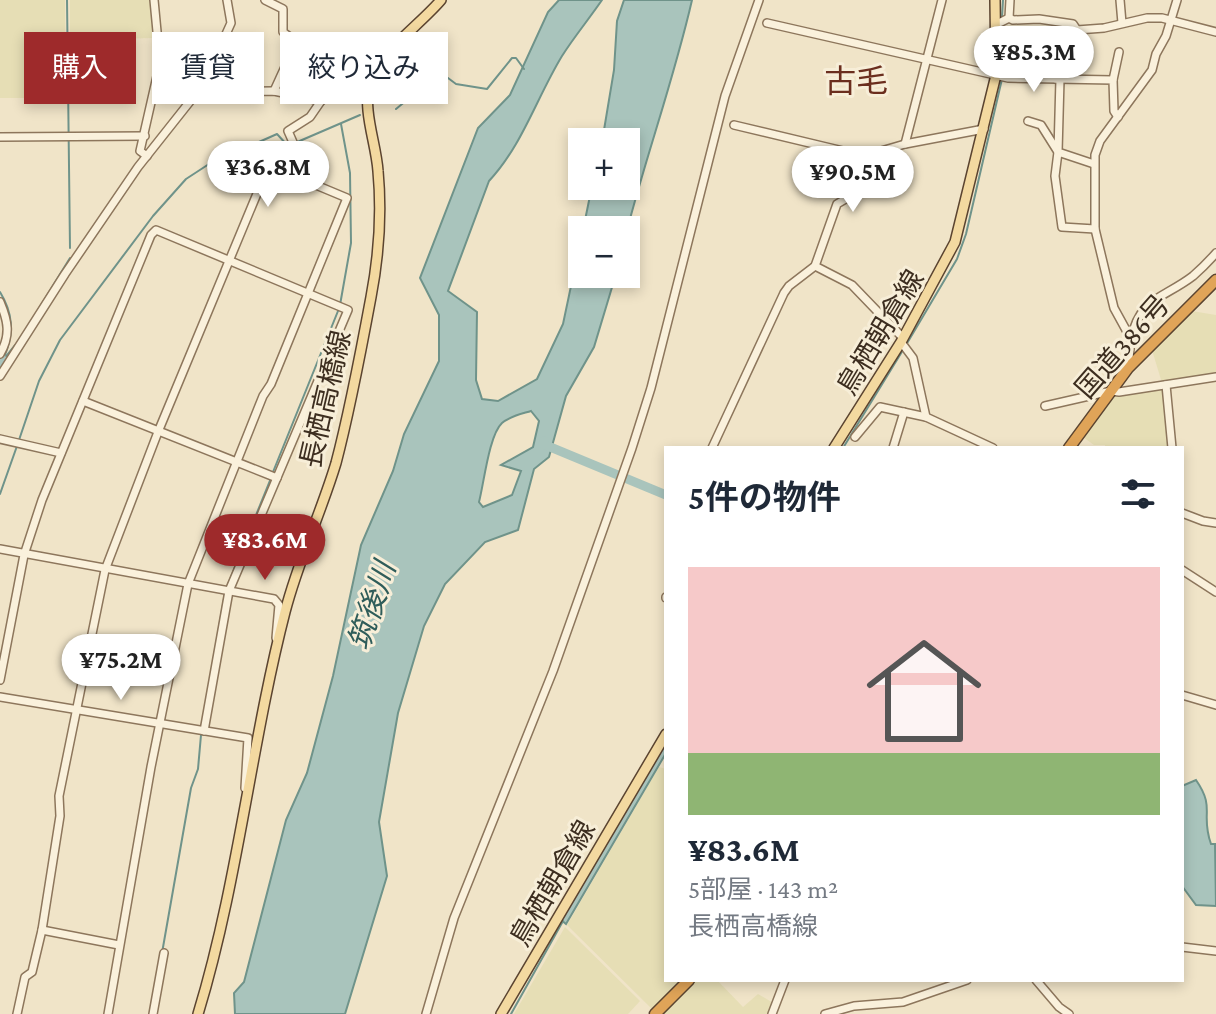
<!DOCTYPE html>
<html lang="ja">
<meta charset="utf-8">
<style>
body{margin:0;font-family:"Crimson Pro","Noto Sans JP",serif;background:#f6f6f7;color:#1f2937;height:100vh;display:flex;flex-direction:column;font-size:30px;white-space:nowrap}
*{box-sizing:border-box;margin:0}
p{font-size:26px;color:#747a83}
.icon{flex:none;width:44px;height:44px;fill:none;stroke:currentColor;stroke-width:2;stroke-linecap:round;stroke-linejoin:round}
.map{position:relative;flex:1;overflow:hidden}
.details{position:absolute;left:664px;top:446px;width:520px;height:536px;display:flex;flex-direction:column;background:#fff;border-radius:0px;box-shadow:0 4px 12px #0003}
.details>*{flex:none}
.top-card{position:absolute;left:24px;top:32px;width:520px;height:72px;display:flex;gap:16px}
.tools{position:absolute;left:568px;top:128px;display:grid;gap:16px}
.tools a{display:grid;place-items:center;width:72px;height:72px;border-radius:0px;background:#fff;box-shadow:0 4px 12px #0003;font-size:40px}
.price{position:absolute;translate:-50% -68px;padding:0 18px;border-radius:28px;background:#fff;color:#222;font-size:26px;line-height:52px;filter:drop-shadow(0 2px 4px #0008)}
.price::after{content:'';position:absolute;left:50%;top:48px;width:24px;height:18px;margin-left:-12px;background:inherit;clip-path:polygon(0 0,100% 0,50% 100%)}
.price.on{background:#9e2a2b;color:#fff}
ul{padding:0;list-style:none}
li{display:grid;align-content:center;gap:16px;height:424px;padding:0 24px}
li span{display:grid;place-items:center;height:248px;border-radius:0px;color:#555}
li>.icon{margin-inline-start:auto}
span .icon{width:144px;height:144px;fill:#fffc;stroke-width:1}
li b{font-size:34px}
h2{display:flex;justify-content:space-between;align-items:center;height:96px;padding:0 24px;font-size:34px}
.pill{padding:0 28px;border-radius:0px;background:#fff;box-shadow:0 4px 12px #0003;font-size:28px;line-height:72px}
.pill.on{background:#9e2a2b;color:#fff}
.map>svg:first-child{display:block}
</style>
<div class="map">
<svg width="1216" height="1014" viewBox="0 0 1216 1014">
<rect width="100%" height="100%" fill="#f0e4c8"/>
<g fill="#e6deb5">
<path d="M0 0H65L66 98H0Z"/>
<path d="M70 0H151L154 38 70 40Z"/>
<path d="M1192 311 1216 315V374L1162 383 1152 350Z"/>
<path d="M1165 387 1168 448H1105V445H1094L1083 437 1114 394Z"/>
<path d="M659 767 666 769V980H682L652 1009 567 925Z"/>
<path d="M565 927 640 1001 628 1014H514Z"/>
<path d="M694 980H717L743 1007 758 994 775 1004 770 1014H660Z"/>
</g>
<g fill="#a9c4bc" stroke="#6f938a" stroke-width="2" fill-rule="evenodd">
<path d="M559 0H602C589 19 574 37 562 56 537 97 522 146 489 181L448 291 477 312 476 380 482 399 498 401 537 379 563 324 582 234V274H616L594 347 566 396 549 457 534 469 518 530 485 542 445 584 424 626 398 713 379 822 387 876 345 1014H235L234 993 244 982 286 820 307 773 333 676 361 545 393 471 404 434 439 361V315L420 278 478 128 510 95 548 12ZM531 411 539 421 533 447 501 465 521 471 512 495 483 507 479 502C484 483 489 435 502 423 510 416 521 414 531 411Z"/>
<path d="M624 0H692C674 79 646 156 626 234V230H583L592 186H626V142H602L614 70 617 21Z"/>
<path d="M666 742V753L566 924 560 919Z"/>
<path d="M1196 780C1216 809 1200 813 1211 844H1215L1216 906 1196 905 1182 886V786Z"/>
</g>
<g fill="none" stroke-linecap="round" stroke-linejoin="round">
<g stroke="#6f938a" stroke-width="2">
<path d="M67 0 70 248"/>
<path d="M1002 17 1003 0"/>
<path d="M1003 23 1004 73"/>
<path d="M396 109 436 76 444 75 456 84 487 89 512 58H516L524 69"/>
<path d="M0 292C13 313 14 332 5 355"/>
<path d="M340 305 351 243 350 173 341 124"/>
<path d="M38 310 70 258"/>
<path d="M906 345 957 259 966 234 1002 79"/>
<path d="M3 360 15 345"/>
<path d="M19 440 39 381 60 340 153 216 186 179 209 164 268 138 277 134 288 146 360 115"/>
<path d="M843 448 903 350"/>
<path d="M273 472 338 311"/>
<path d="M0 494 17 446"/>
<path d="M227 587 271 478"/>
<path d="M209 685 225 593"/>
<path d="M162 953 191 788 198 769 201 735"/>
<path d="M511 1014 563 921"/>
</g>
<g stroke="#a9c4bc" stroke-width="9">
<path d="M0 365 3 360"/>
<path d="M544 441 543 444 666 495"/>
</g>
<defs>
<g id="minor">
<path d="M265 0 283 9V32L294 40 295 45 274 91"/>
<path d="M1120 0 1122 23"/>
<path d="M1009 18 1010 0"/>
<path d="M767 23 1008 78 1113 80 1114 111 1118 117"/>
<path d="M995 25 1009 18 1013 20 1039 19 1073 24 1077 30"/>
<path d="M1056 79 1058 46 1077 30 1104 28 1147 18H1162L1216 32"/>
<path d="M1060 79 1058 152 1094 164"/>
<path d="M1113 80 1119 52"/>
<path d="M197 92 274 91 321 101"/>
<path d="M1028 121 1041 125 1058 152 1055 176 1062 227 1095 229"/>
<path d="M734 125 864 156 905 144 984 129"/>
<path d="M0 137 145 136"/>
<path d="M905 144 942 0"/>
<path d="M147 156 140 151 160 63 154 0"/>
<path d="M815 266 852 285 903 338"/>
<path d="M0 302C8 321 11 335 0 354"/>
<path d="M1131 339C1140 297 1163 299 1193 276 1201 269 1209 261 1216 253"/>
<path d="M901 342 913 358 926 417 993 448"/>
<path d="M1128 368 1131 339 1114 308 1095 229V155L1100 141 1152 70 1156 54 1166 36 1177 0"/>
<path d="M0 376 65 274 138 167 203 85 231 23 227 0"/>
<path d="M1166 385 1172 448"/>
<path d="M83 401 277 478"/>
<path d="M1045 406 1111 391 1119 392 1216 377"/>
<path d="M855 437 880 407 926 417"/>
<path d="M0 439 61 453"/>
<path d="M712 448 784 293 789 286 815 266 837 204 854 194 864 156"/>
<path d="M893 448 904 412"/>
<path d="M1182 513 1203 521 1216 523"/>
<path d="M0 549 274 599 279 605 276 638"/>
<path d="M1182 570 1216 592"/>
<path d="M666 598V597"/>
<path d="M0 680 24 555 42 500 151 235 156 230 348 310 229 591 204 731"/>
<path d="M1182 695 1216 705"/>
<path d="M0 697 248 738 245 788"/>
<path d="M42 930 119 945"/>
<path d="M1182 947 1216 951"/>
<path d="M1036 980 1059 1007 1069 1014"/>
<path d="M17 1014 25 977 32 972 42 930 60 816 59 796 105 570 158 432 266 172 272 163 294 147"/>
<path d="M108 1014 151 767 188 584 263 396 271 384 347 198 311 183 288 131 310 117 321 101 352 76 371 79"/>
<path d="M153 1014 164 953"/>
<path d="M426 1014 454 918 553 671 632 448 651 388 725 96 759 0"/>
<path d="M772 1014 785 980"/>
<path d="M825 1014 854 1006 903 1002 967 980"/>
</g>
<g id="major">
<path d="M834 448 901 342 955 242 996 75 995 0"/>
<path d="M198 1014C238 883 251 744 285 612 298 561 321 513 336 463 350 410 361 351 371 297 379 255 382 214 378 171 376 142 362 111 370 81 378 54 422 23 441 0"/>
<path d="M501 1014 666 734"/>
</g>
<g id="highway">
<path d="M1069 448 1128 368 1216 280"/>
<path d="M655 1014 689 980"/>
</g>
</defs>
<use href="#minor" stroke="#8d765c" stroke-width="10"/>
<use href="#major" stroke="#5b4430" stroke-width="12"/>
<use href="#highway" stroke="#5b4430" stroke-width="13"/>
<use href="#minor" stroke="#faf1dc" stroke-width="7"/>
<use href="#major" stroke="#f3d9a0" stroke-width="9"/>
<use href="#highway" stroke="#e0a458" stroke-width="10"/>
</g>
<g text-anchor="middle" stroke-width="6" stroke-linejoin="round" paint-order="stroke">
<g font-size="28" fill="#3d2e20" stroke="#f7eed8">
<text transform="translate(880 332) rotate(-59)" y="10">鳥栖朝倉線</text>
<text transform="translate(1122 346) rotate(-49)" y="10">国道386号</text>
<text transform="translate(325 399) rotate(-77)" y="10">長栖高橋線</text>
<text transform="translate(552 883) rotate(-60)" y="10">鳥栖朝倉線</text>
</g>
<g font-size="30" font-style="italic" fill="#2f5d5a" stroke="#f7eed8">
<text transform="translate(372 606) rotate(-72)" y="10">筑後川</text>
</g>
<g font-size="32" fill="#6b2e1e" stroke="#f7eed8">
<text x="856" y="92">古毛</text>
</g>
</g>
</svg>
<div class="tools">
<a>+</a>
<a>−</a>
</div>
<b class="price" style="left:1034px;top:94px">¥85.3M</b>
<b class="price" style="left:268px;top:209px">¥36.8M</b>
<b class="price" style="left:853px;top:214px">¥90.5M</b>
<b class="price on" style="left:265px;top:582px">¥83.6M</b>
<b class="price" style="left:121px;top:702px">¥75.2M</b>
<div class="top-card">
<a class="pill on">購入</a>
<a class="pill">賃貸</a>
<a class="pill">絞り込み</a>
</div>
<section class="details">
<h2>5件の物件<svg class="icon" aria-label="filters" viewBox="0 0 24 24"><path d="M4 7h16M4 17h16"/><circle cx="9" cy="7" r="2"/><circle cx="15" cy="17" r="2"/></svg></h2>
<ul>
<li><span style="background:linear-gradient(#f6c9c9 75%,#8fb573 0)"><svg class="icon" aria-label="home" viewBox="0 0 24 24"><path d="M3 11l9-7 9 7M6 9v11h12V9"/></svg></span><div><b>¥83.6M</b><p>5部屋 · 143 m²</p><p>長栖高橋線</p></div></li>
</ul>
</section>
</div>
